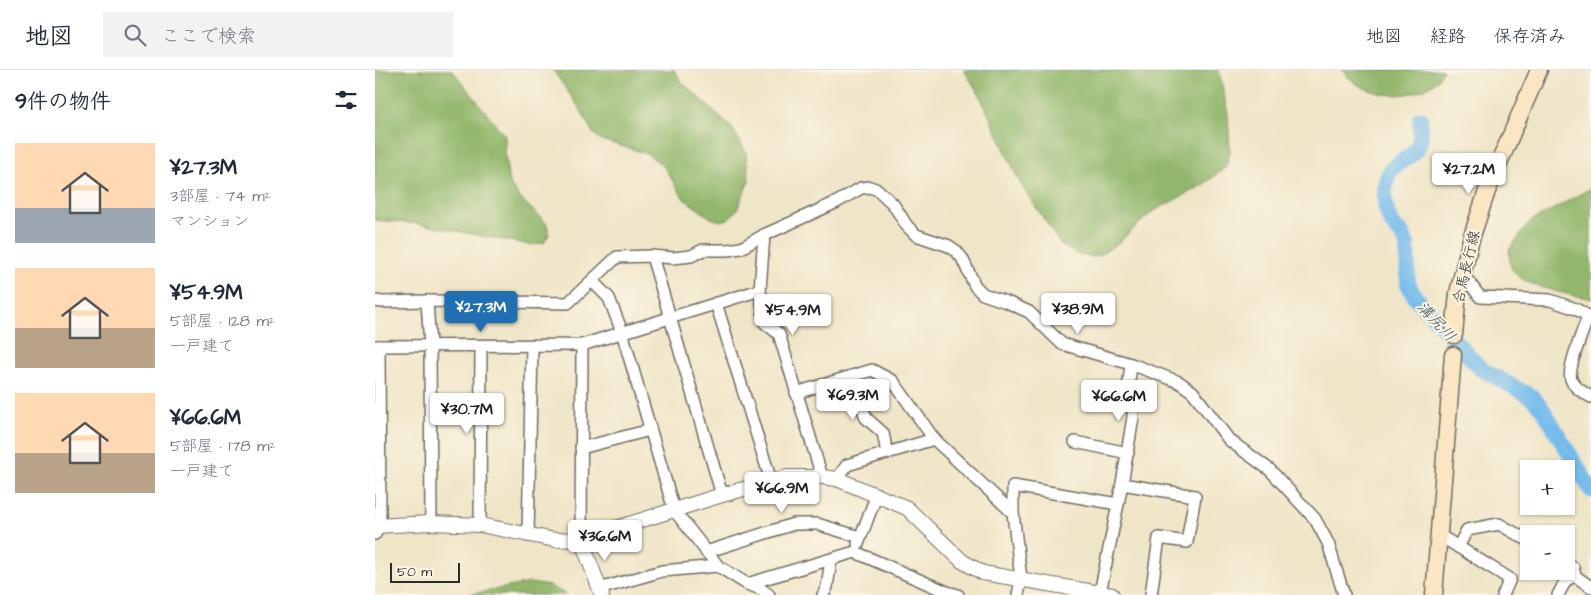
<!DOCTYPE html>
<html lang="ja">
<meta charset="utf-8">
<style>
body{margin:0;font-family:"Architects Daughter","Klee One",sans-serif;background:#f2f2f3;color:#1f2937;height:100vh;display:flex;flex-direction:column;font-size:19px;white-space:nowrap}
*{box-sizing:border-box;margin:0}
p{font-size:16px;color:#747a83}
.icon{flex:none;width:28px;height:28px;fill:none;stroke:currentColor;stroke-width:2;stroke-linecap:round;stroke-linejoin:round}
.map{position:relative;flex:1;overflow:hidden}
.side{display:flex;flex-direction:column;background:#fff;width:375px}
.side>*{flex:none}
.buttons{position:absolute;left:1145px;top:390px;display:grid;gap:10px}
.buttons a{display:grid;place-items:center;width:55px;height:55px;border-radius:0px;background:#fff;box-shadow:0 1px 4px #0004;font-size:25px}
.scale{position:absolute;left:15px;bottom:12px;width:70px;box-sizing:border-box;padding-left:5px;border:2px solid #2b2b2b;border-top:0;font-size:14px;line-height:18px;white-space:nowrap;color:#2b2b2b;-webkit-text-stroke:4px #fcf5e5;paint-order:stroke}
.price{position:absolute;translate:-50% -42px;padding:0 11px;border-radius:5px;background:#fff;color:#222;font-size:16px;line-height:32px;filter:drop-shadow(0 1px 2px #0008)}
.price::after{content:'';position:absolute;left:50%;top:30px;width:15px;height:11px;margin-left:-8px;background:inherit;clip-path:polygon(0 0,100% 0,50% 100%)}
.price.current{background:#1f6fb2;color:#fff}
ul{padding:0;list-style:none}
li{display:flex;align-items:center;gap:15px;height:125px;padding:0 15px}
li span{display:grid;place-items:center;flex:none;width:140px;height:100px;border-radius:0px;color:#555}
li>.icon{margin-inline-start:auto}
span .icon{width:60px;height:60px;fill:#fffc;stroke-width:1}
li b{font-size:21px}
h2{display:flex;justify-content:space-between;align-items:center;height:60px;padding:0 15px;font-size:21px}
header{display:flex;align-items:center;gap:30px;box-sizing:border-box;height:70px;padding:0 25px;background:#fff;border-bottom:1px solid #e0e1e3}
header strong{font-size:24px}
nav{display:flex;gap:28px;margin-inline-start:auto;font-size:18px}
.search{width:350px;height:45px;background:#f2f2f3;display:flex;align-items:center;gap:12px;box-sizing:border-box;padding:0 18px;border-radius:0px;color:#747a83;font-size:19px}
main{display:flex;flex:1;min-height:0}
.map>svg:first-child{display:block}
</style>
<header>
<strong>地図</strong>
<div class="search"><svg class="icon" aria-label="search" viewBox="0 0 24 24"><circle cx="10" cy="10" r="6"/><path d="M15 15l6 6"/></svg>ここで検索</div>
<nav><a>地図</a><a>経路</a><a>保存済み</a></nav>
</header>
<main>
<section class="side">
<h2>9件の物件<svg class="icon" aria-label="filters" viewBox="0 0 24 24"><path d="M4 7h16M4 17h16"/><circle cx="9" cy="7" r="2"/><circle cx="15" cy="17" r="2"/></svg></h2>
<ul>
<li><span style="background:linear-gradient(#ffd9b3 65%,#9aa5b1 0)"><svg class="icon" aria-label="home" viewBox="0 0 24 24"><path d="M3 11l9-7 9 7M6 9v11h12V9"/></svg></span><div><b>¥27.3M</b><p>3部屋 · 74 m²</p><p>マンション</p></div></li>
<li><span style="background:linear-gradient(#ffd9b3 60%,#b9a48a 0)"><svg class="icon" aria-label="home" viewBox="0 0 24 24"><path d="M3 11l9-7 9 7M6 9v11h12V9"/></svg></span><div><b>¥54.9M</b><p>5部屋 · 128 m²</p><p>一戸建て</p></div></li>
<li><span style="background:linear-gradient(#ffd9b3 60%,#b9a48a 0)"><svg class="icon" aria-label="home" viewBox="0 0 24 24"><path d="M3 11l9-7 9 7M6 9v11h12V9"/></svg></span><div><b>¥66.6M</b><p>5部屋 · 178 m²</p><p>一戸建て</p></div></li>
</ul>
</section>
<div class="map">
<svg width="1216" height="525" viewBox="0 0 1216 525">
<rect width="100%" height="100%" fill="#fcf5e5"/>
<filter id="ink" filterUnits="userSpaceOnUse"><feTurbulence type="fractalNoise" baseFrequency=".02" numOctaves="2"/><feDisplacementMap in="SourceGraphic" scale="10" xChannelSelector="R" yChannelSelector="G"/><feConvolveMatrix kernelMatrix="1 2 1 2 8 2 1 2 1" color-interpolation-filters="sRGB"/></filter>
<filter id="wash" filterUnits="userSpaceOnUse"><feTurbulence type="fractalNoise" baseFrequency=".0096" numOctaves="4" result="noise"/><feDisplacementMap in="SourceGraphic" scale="20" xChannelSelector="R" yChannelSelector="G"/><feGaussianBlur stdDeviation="1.12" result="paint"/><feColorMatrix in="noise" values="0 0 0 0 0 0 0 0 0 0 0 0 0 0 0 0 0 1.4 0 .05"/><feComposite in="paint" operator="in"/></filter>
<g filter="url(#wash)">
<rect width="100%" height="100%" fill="#efe5c7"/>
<g fill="#92b76c" stroke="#5e714c">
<path d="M0 0H77L130 66V84L133 107 136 116 145 128 172 154 174 164 169 173 155 175 45 154 0 150Z"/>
<path d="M178 0H299L308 13 357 58 371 82 374 110 362 140 353 149 345 151 336 148 309 129 289 97 273 84 226 70 218 63 205 39Z"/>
<path d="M589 0H844L853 44 855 82 851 97 828 115 777 142 744 172 725 185 716 187 702 184 686 175 645 113 604 24Z"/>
<path d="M967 0H1068C1066 4 1063 10 1059 13 1033 33 986 27 967 0Z"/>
<path d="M1216 118V229C1195 224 1148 218 1137 199 1134 194 1135 185 1134 180L1155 152Z"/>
<path d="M155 513 175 516 192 525H91Z"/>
</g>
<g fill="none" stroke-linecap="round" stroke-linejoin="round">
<path stroke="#74bcec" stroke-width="16" d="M1045 49C1045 59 1048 66 1043 76 1038 87 1025 90 1017 99 1005 112 1008 154 1026 162L1032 175 1033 214 1040 227 1106 299 1150 323 1159 329 1169 341 1216 420"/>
</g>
</g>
<g filter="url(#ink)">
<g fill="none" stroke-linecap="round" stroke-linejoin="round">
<defs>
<g id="minor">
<path d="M389 165 385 220 390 253 404 264 447 407"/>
<path d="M277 186 298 188 316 186 328 180H352L366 178 389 165 462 132 486 118 495 117 503 120 518 134 532 156 541 165 574 176 581 181 587 188 600 216 608 224 634 233 654 242 687 274 756 294 804 312 818 322 854 370 895 400 940 449 953 473 969 525"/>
<path d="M1087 203 1105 227 1175 230 1201 239 1213 246C1209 259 1192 298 1196 309 1199 318 1209 323 1216 327"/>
<path d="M217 211 234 228 247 262 299 440 343 496 372 514 480 482 572 522 583 525"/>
<path d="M0 231 7 232 52 231 193 233 242 187 277 186 347 425"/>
<path d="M52 231 55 276 56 453"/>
<path d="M341 233 396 411"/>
<path d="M0 276 207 275 385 220"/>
<path d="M477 306 491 348 508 363 512 383"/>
<path d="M421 323 497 300 518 311 559 369 638 443"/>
<path d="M700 372 753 383"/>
<path d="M206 378 275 360"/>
<path d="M462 409 472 395 559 369"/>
<path d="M747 414 758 347V330L753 320 756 294"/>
<path d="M743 434 747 414 820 426 812 472 784 468 776 525"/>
<path d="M105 455 106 276"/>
<path d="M0 464 5 456 4 276"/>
<path d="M1064 465 1135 509 1128 525"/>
<path d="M153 466 157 276"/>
<path d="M206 469 207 275"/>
<path d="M483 474 502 424"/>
<path d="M1083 477 1092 460 1124 454 1154 471"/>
<path d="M331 482 419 454H442L485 467"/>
<path d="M1200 506 1216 517"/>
<path d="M372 514 386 519 394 525"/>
<path d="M224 519 287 501 343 496"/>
<path d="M448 525 452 517 456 490"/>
<path d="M643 525 646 509 638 443V416L743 434 725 523"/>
<path d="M1183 525 1191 510 1200 506 1198 497 1191 493"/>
</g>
<g id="tertiary">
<path d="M0 456 56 453 105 455 180 470 206 469 347 425 412 407H447L462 409 532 438 587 491 608 503 737 525"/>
<path d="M206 469 227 525"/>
</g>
<g id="secondary">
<path d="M1079 265 1083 223 1096 169 1112 121 1164 0"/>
<path d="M1059 525 1078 285"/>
</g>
</defs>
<use href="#minor" stroke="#706c62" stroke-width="14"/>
<use href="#tertiary" stroke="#706c62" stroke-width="16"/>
<use href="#secondary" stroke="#706c62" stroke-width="19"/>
<use href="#minor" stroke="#fff" stroke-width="11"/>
<use href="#tertiary" stroke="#fff" stroke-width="14"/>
<use href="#secondary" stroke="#fbe6c4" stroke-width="16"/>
</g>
</g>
<g text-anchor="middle" stroke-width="4" stroke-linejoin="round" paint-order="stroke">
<g font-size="15" fill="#2b2b2b" stroke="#fcf5e5">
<text transform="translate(1091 197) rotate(-77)" y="5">合馬長行線</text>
</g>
<g font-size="16" font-style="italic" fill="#415665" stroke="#fcf5e5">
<text transform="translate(1062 251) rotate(47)" y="6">溝尻川</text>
</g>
</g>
</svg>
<div class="buttons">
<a>+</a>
<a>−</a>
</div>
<div class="scale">50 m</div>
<b class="price" style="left:1094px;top:125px">¥27.2M</b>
<b class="price current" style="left:106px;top:263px">¥27.3M</b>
<b class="price" style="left:703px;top:265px">¥38.9M</b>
<b class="price" style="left:418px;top:266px">¥54.9M</b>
<b class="price" style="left:478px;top:351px">¥69.3M</b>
<b class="price" style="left:744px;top:352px">¥66.6M</b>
<b class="price" style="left:92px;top:365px">¥30.7M</b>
<b class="price" style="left:407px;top:444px">¥66.9M</b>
<b class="price" style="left:230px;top:492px">¥36.6M</b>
</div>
</main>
